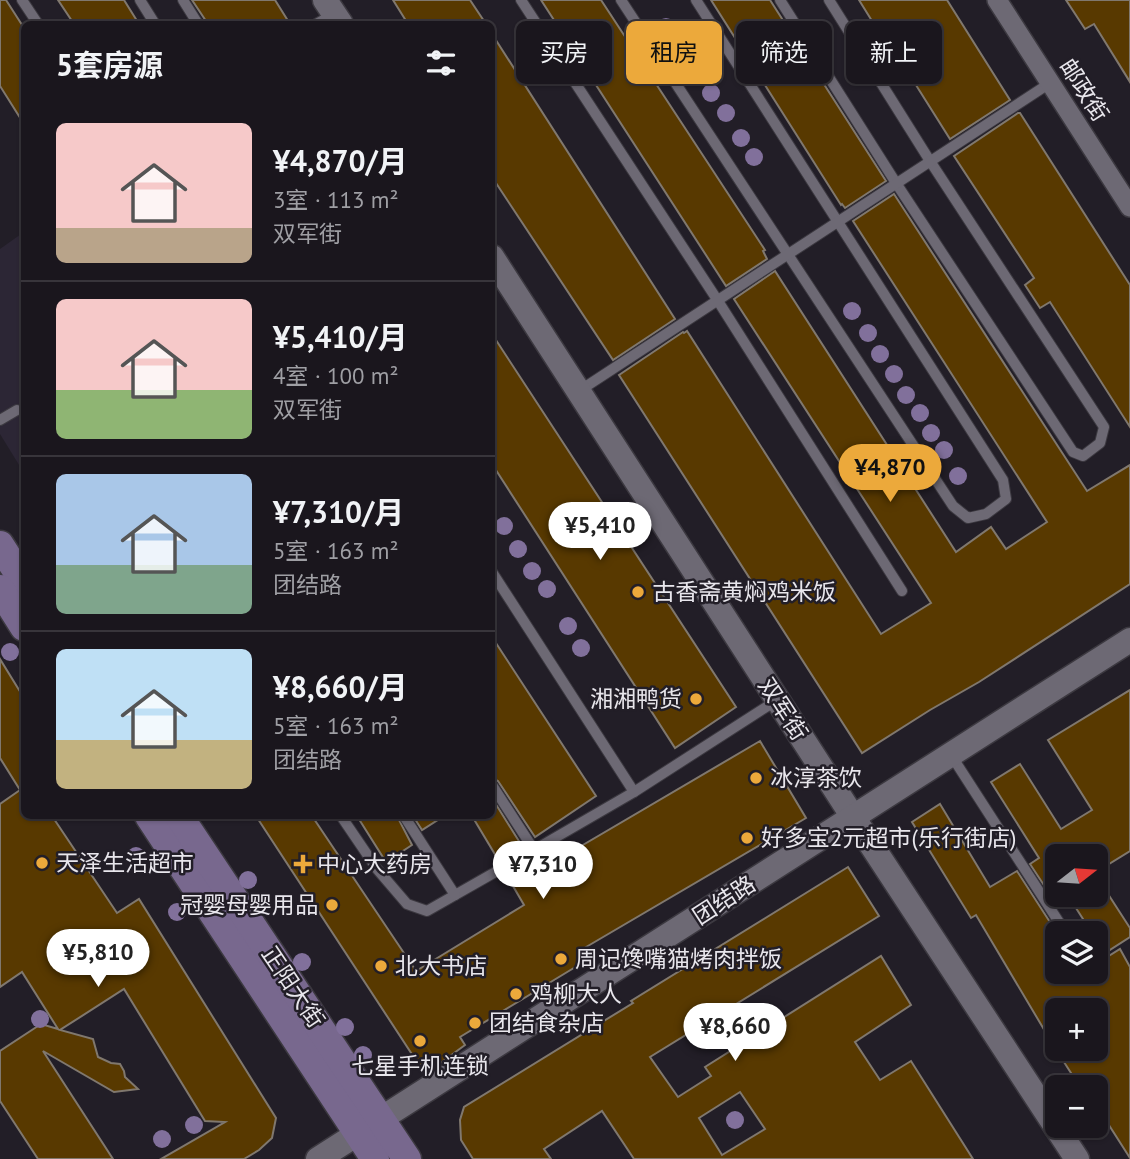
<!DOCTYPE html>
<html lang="zh">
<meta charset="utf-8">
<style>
body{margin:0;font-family:"PT Sans","Noto Sans SC",sans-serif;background:#27232a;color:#f1f3f6;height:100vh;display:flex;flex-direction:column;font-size:26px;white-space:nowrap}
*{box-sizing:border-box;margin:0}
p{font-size:23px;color:#9f9fa4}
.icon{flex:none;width:38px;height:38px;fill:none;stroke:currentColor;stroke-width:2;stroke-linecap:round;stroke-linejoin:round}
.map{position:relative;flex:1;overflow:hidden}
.sheet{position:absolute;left:21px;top:21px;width:474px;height:798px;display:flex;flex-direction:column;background:#1a161d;border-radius:10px;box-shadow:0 2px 5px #0004,0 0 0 2px #38353b}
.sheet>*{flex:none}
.hud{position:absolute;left:516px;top:21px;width:508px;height:63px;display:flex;gap:14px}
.needle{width:46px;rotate:73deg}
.fabs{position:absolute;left:1045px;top:844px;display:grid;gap:14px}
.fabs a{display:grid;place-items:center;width:63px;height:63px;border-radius:10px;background:#1a161d;box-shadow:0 2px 5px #0004,0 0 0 2px #38353b;font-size:35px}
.price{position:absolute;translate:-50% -60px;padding:0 16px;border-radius:24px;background:#fff;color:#222;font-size:23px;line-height:46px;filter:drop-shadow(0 2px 4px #0008)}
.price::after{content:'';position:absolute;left:50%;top:42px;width:21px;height:16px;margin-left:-10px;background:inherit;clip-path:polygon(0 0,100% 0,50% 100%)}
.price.on{background:#eca93b;color:#111}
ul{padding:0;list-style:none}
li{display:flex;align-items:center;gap:21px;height:175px;padding:0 35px}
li+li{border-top:2px solid #38353b}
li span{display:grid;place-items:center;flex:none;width:196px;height:140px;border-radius:10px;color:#555}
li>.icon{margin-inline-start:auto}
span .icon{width:84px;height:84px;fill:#fffc;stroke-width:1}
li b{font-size:30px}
h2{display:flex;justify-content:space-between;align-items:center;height:84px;padding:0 35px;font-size:30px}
.pill{padding:0 24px;border-radius:10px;background:#1a161d;box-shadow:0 2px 5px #0004,0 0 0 2px #38353b;font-size:24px;line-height:63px}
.pill.on{background:#eca93b;color:#111}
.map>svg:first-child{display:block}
</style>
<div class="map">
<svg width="1130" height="1159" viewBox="0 0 1130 1159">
<rect width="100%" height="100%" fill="#221e27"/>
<path fill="#2c2635" d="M24 232V473L0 434V249Z"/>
<g fill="#583900" stroke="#80786e" stroke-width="2" fill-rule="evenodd">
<path d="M0 0H6L24 28V124L0 86Z"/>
<path d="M58 0H124L139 24H74Z"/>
<path d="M192 0H275L290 24H208Z"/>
<path d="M393 0H470L486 24H408Z"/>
<path d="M541 0H601L765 250 763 251 767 259 726 286Z"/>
<path d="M711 0H770L886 181 845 208 842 204 841 205Z"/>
<path d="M859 0H947L1010 100 950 139 904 66 891 74 873 46 882 37Z"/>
<path d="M1066 0H1130V82L1094 24 1085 29Z"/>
<path d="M492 34 675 319 613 360 492 177Z"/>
<path d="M1018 113H1020L1130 285V427L1050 302 1040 308 1025 285 1034 278 954 156Z"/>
<path d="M894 194 1087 491 1130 465V584L979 682 930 710 862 753 619 375 683 332 684 333 687 331 881 634 931 603 734 299 775 271 956 552 991 527 1006 549 1047 522 853 221Z"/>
<path d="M492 334 736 707 675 748 492 464Z"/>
<path d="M492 637 596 796 535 837 498 781 492 778Z"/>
<path d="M0 659 24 698V816H52L117 913 139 899 276 1118 272 1138 259 1150 244 1159H161L225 1122 205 1121 124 989 60 1030 93 1039 98 1057 111 1063 120 1064 124 1071 125 1077 138 1089 114 1092 43 1051 113 1159H38L0 1101V1051L41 1024 58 1029 22 972 0 987V804L20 790 0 758Z"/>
<path d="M1130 690V851L1096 872V856H1057V905L1030 864 1039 858 991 782 1020 764 1061 829 1092 810 1048 740Z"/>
<path d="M760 741 806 818 581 950 587 960 460 1037 465 1045 435 1067 419 1065 256 816H312L416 971 524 905 513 886Z"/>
<path d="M492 798 522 846 499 861 472 816H492Z"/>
<path d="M940 804 990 887 1017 871 1057 933V971H1096V964L1120 949 1130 967V1158L1105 1119 1102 1121 1096 1110V1087H1080L1055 1048 976 915 971 918 912 822ZM1057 1010H1096V1048H1057Z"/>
<path d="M357 816H397L412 845 386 862Z"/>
<path d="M413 816H444L422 830Z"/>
<path d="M848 867 879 916 650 1057 678 1097 711 1076 705 1067 881 956 911 1005 855 1042 880 1080 911 1061 973 1159H634L602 1111 544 1149 551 1159H473L461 1140 460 1120 464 1107 633 1003 631 1001ZM740 1092 765 1129 722 1155 699 1118Z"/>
<path d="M1067 894H1108L1130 928V937L1105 953 1096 938V933H1092Z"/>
</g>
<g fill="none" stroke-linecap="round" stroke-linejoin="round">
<defs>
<g id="service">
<path d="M22 0 38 24"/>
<path d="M140 0 155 24"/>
<path d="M183 0 198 24"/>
<path d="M521 0 718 301 902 591"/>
<path d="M621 0 953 506 968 518 986 514 1006 499 1003 480 696 0"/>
<path d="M780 0 896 183 1073 452 1083 456 1100 443 1104 427 930 161 829 0"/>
<path d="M316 24 334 14"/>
<path d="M579 391 1050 83"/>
<path d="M0 420 17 410"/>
<path d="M492 572 634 792"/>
<path d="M951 755 1066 933"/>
<path d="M492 785 534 850 634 792 777 700"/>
<path d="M341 816 377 869 407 904 427 911 534 850"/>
<path d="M404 816 455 895"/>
</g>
<path id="minor" d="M997 0 1130 207"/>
<g id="tertiary">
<path d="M325 0 341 24"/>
<path d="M492 257 853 817 1077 1159"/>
<path d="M318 1159 1130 640"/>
</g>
<g id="secondary">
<path d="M0 545 24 582"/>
<path d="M0 589 24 627"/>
<path d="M149 816 375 1159"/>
<path d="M179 816 407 1159"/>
</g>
</defs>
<use href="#service" stroke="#3c3940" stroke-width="12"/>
<use href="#minor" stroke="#3c3940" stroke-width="22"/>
<use href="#tertiary" stroke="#3c3940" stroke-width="27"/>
<use href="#secondary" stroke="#3c3940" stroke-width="31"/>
<use href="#service" stroke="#6d6974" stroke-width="10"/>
<use href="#minor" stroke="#6d6974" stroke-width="19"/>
<use href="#tertiary" stroke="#6d6974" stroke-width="24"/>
<use href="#secondary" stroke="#78688e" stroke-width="28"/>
</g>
<g fill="#81709b">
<circle cx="666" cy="27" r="9"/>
<circle cx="681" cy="49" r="9"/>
<circle cx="711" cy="93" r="9"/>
<circle cx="726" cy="113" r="9"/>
<circle cx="741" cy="138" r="9"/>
<circle cx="754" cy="157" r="9"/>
<circle cx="852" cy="311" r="9"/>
<circle cx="868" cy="333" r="9"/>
<circle cx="880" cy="354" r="9"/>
<circle cx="894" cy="374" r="9"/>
<circle cx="906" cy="395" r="9"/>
<circle cx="920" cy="413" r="9"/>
<circle cx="931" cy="433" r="9"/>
<circle cx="944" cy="450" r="9"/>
<circle cx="958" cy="476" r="9"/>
<circle cx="504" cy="526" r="9"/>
<circle cx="518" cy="549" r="9"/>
<circle cx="532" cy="571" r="9"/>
<circle cx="547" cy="589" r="9"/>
<circle cx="568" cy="626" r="9"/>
<circle cx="581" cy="648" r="9"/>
<circle cx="10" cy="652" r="9"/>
<circle cx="136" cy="856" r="9"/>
<circle cx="248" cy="880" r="9"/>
<circle cx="177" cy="912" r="9"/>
<circle cx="302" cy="962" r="9"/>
<circle cx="40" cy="1019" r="9"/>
<circle cx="345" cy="1027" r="9"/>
<circle cx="363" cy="1055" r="9"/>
<circle cx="735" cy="1120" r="9"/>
<circle cx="194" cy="1125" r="9"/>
<circle cx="162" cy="1139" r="9"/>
</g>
<g fill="#eca93b" stroke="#221e27" stroke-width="2.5">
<circle cx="638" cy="592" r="7"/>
<circle cx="696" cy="699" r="7"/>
<circle cx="756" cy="778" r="7"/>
<circle cx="747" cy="838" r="7"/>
<circle cx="42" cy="863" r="7"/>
<path d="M299.5 853.5h7v7h7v7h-7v7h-7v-7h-7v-7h7z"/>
<circle cx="332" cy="905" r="7"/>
<circle cx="561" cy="959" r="7"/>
<circle cx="381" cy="966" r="7"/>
<circle cx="516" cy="994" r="7"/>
<circle cx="475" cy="1023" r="7"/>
<circle cx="420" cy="1041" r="7"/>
</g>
<g text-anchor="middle" stroke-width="5" stroke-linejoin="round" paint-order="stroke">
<g font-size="23" fill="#e8e6ec" stroke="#221e27">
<text transform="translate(1084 90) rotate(57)" y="8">邮政街</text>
<text transform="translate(783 709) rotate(57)" y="8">双军街</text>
<text transform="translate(724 900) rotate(-33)" y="8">团结路</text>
<text transform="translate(293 987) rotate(56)" y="8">正阳大街</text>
</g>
<g font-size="23" fill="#e8e6ec" stroke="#221e27" text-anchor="start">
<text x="652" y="600">古香斋黄焖鸡米饭</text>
<text x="682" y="707" text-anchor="end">湘湘鸭货</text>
<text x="770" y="786">冰淳茶饮</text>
<text x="761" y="846">好多宝2元超市(乐行街店)</text>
<text x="56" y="871">天泽生活超市</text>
<text x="317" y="872">中心大药房</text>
<text x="318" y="913" text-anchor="end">冠婴母婴用品</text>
<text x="575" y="967">周记馋嘴猫烤肉拌饭</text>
<text x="395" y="974">北大书店</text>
<text x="530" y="1002">鸡柳大人</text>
<text x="489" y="1031">团结食杂店</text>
<text x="420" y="1074" text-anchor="middle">七星手机连锁</text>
</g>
</g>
</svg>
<div class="fabs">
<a><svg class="needle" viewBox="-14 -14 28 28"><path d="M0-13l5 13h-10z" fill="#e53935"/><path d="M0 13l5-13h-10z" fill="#9f9fa4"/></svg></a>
<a><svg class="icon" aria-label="layers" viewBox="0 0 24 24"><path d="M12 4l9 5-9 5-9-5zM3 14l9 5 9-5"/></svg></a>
<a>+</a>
<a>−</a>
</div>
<b class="price on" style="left:890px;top:504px">¥4,870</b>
<b class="price" style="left:600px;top:562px">¥5,410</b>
<b class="price" style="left:543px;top:901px">¥7,310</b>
<b class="price" style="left:98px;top:989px">¥5,810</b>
<b class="price" style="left:735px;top:1063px">¥8,660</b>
<div class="hud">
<a class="pill">买房</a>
<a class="pill on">租房</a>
<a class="pill">筛选</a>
<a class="pill">新上</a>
</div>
<section class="sheet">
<h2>5套房源<svg class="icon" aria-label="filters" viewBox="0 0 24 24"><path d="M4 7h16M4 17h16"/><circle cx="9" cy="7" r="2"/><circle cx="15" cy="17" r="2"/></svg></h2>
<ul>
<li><span style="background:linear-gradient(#f6c9c9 75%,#b9a48a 0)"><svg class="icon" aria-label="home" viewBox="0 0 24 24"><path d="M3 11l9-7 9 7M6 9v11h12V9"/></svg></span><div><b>¥4,870/月</b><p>3室 · 113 m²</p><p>双军街</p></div></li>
<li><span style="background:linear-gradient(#f6c9c9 65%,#8fb573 0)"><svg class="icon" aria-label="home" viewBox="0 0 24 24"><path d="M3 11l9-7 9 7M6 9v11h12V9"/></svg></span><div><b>¥5,410/月</b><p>4室 · 100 m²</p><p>双军街</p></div></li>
<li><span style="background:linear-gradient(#a9c7e8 65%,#7fa58c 0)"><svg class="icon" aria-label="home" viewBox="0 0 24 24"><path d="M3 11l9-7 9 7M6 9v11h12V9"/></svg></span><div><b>¥7,310/月</b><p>5室 · 163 m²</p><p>团结路</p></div></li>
<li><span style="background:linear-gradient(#bfe0f5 65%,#c2b280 0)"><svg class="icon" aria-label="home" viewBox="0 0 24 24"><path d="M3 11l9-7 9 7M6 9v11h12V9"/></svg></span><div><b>¥8,660/月</b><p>5室 · 163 m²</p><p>团结路</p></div></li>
</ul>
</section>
</div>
